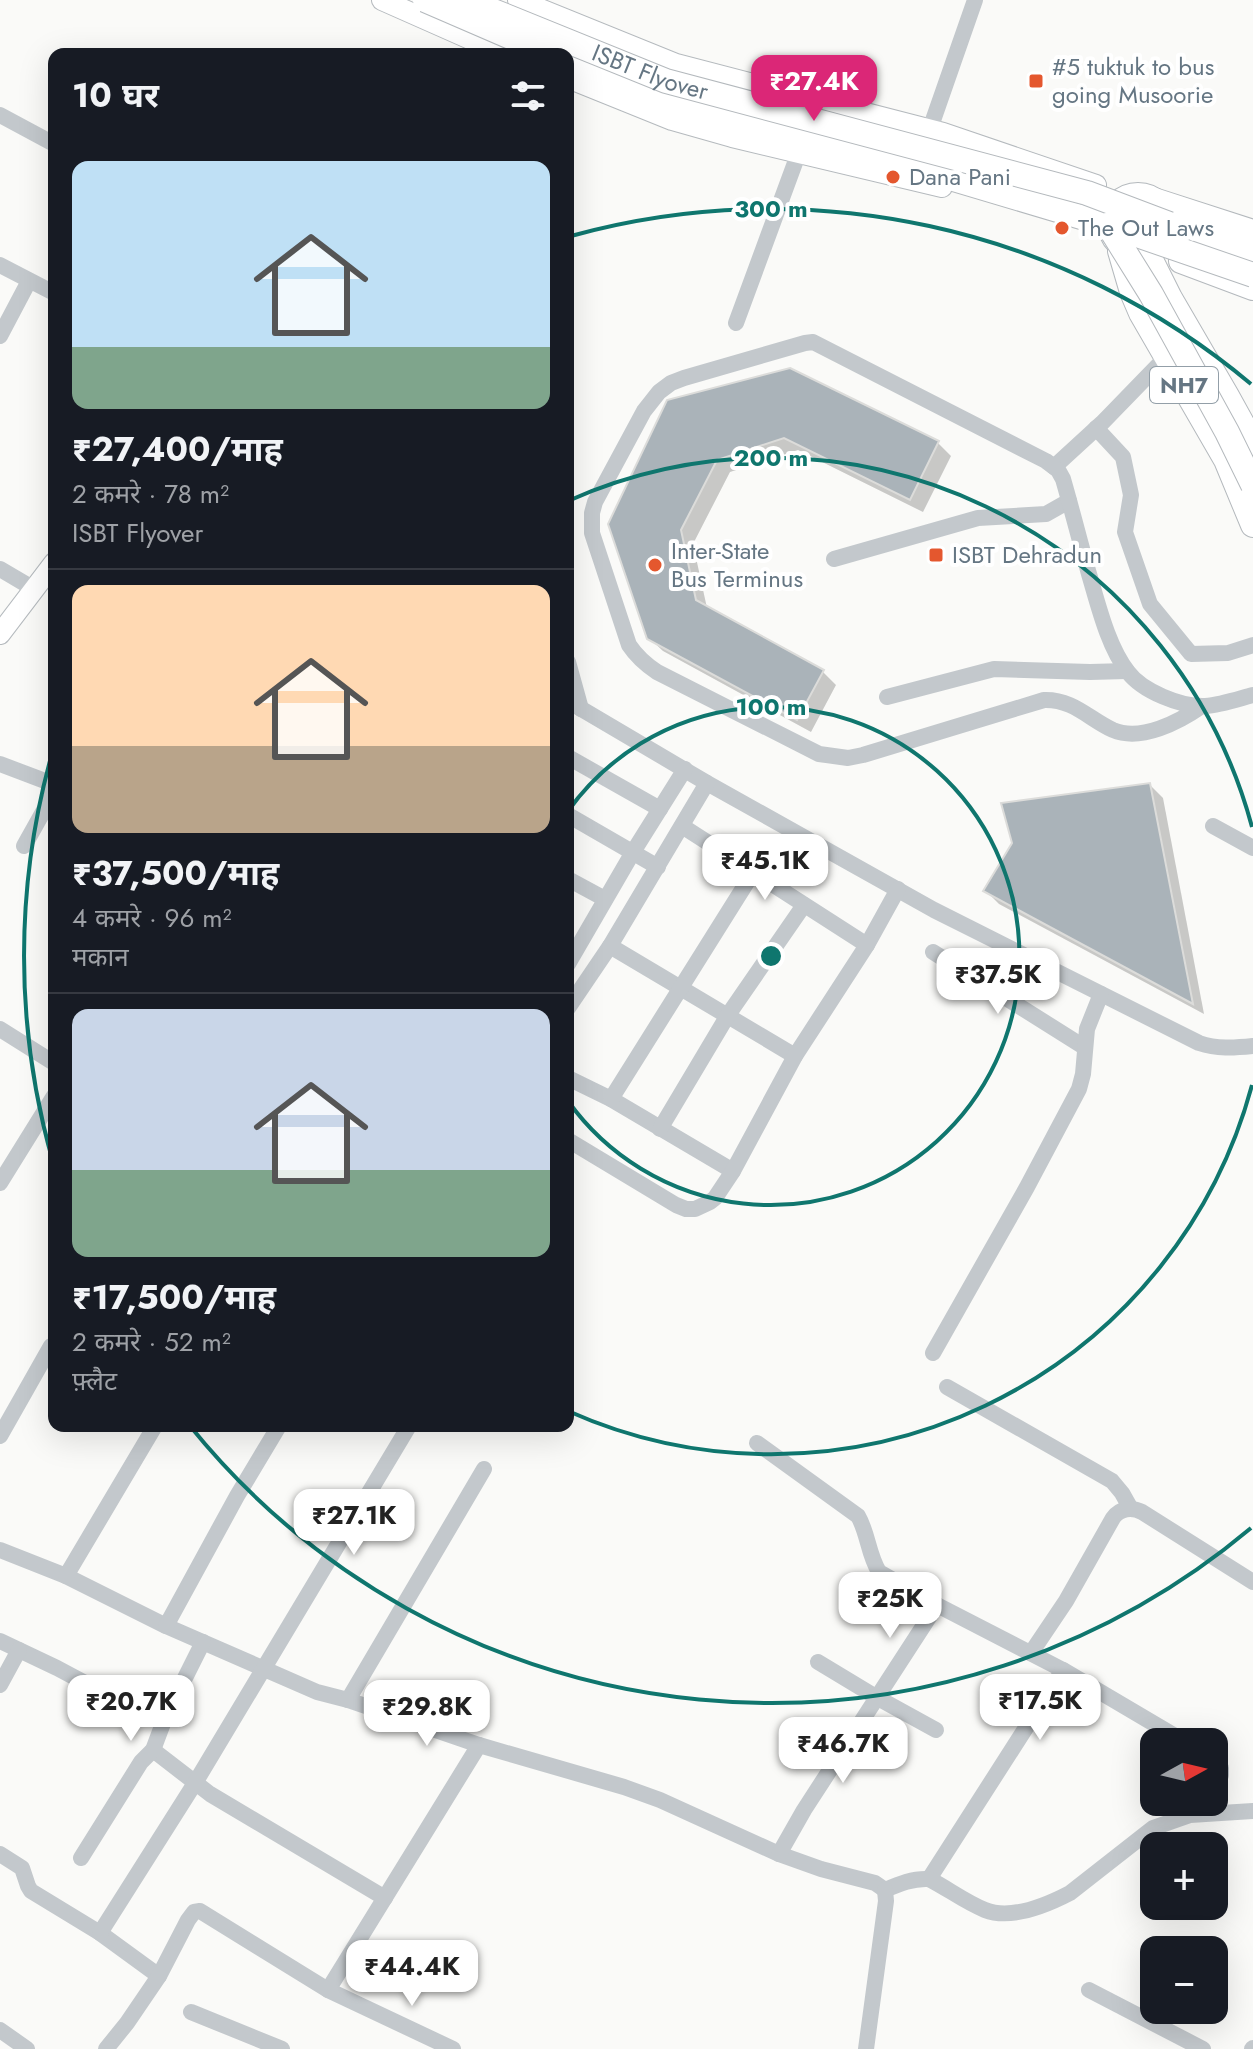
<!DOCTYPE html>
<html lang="hi">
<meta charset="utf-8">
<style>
body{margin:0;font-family:Jost,"Noto Sans Devanagari",sans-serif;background:#242831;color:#f1f3f6;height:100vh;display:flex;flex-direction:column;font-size:30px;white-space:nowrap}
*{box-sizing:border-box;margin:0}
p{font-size:26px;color:#9ea1a6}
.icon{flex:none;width:44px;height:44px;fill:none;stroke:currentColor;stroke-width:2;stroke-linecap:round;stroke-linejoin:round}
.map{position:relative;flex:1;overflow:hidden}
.panel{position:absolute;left:48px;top:48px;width:526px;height:1384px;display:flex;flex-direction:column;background:#171b24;border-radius:16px;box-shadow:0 8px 32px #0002}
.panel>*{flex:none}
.needle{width:52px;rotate:82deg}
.buttons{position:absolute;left:1140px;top:1728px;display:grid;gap:16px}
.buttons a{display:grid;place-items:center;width:88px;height:88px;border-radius:16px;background:#171b24;box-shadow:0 8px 32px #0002;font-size:40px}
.price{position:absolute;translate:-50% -68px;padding:0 18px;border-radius:16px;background:#fff;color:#222;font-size:26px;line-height:52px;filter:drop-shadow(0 2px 4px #0008)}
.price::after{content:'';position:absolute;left:50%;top:48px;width:24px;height:18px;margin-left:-12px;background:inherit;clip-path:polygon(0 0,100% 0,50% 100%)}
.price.current{background:#db2777;color:#fff}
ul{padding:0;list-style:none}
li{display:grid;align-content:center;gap:16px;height:424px;padding:0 24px}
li+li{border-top:2px solid #363941}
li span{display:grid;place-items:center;height:248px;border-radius:16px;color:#555}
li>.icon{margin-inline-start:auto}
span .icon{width:144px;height:144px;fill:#fffc;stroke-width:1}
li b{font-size:34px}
h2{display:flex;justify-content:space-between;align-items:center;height:96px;padding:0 24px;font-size:34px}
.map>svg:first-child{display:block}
</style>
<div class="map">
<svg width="1253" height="2049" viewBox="0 0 1253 2049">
<rect width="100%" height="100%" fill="#fafaf8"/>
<g fill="#0003">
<path d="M666 404 938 443 951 456 923 512 798 450 730 472 693 544 707 608 823 672 836 685 811 732 663 651 649 638Z"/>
<path d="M1150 785 1163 798 1204 1014 999 904 986 891Z"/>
</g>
<g fill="#aab3b9" stroke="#dcdcda" stroke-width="2">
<path d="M790 368 939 441 910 500 784 438 717 460 681 530 696 600 824 670 797 720 647 639 608 524 667 400Z"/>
<path d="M1150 783 1193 1004 983 891 1012 843 1001 803Z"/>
</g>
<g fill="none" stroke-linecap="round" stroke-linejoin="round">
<defs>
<g id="major">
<path d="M382 0 504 54"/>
<path d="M518 0 676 64 943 133 1096 185"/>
<path d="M568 78 672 120 732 137 942 187"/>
<path d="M0 634 54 563"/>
</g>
<g id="highway">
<path d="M568 62 664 102 873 155 1108 225"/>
<circle cx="1138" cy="223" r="28"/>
<path d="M1154 200 1253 232"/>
<path d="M1169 224 1253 252"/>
<path d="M1146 250 1170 298 1227 396 1253 443"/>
<path d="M1120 251 1132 292 1141 313 1226 460 1253 525"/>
<path d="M1181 261 1253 288"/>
</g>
</defs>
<use href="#major" stroke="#b5babe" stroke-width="22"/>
<use href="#highway" stroke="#b4b9bd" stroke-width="26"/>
<g stroke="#c3c8cc" stroke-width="16">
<path d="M0 115 54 144"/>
<path d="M930 129 975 0"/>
<path d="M0 265 54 293"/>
<path d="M736 323 799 152"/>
<path d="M0 336 29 281"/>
<path d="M1096 428 1123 457 1131 495 1125 532 1150 604 1191 654 1228 653 1253 645"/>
<path d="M1054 467 1102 423 1167 356"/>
<path d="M834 559 978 518 1046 514 1069 501"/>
<path d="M0 569 34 589"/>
<path d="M568 662 581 709"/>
<path d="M887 697 994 669 1090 672 1127 671"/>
<path d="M568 701 707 783 934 910 1199 1043C1217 1049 1234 1048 1253 1046"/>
<path d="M1202 706C1179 722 1141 742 1113 730 1089 719 1073 699 1044 700L863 755 848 758 819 754 657 672C645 664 637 657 629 645L592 533V513L595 502 644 411 659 392 671 383 684 378 805 343 813 342 1046 461 1058 470 1063 479C1072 510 1080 542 1089 574 1098 604 1108 647 1128 672 1142 691 1181 707 1205 706 1221 705 1238 699 1253 695"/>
<path d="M568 757 660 809"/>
<path d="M0 764 45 781 52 787V796L24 846"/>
<path d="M568 815 658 867"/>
<path d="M682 826 867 945"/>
<path d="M1213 826 1253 848"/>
<path d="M568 879 605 899"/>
<path d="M610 946 795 1056"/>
<path d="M933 952 1084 1047"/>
<path d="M568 964 633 852 685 769"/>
<path d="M568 1008 610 946 707 783"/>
<path d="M0 1029 54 1063"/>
<path d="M568 1078 611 1099 733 1171"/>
<path d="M611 1099 754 871"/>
<path d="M660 1129 728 1015 804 905"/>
<path d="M568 1140 676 1205 686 1209H695L710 1202 715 1198 733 1171 795 1056 867 945 898 889"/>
<path d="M0 1183 54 1096"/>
<path d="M933 1353 1027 1187 1079 1089 1083 1074 1087 1029 1101 994"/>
<path d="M947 1387 1112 1481 1122 1493 1131 1509"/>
<path d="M0 1436 51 1346"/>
<path d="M757 1443 858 1516C868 1533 868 1554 879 1572L937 1605 1063 1670"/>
<path d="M0 1550 66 1576 166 1626 317 1692 348 1700 479 1745 624 1787 660 1800 779 1854 821 1869 875 1883 885 1890"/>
<path d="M66 1576 155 1426"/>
<path d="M166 1626 237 1496 279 1426"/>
<path d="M0 1641 57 1668 102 1692"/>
<path d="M1031 1653 1066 1601 1113 1518C1120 1508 1132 1507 1142 1512L1253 1582"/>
<path d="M818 1662 876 1697 936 1730"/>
<path d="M0 1685 19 1650"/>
<path d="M348 1700 484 1469"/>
<path d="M153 1750 210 1794 385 1898"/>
<path d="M1214 1760 1221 1768V1775L1214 1793"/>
<path d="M0 1854 22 1868 28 1886 31 1891 100 1933 159 1976"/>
<path d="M779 1854 804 1810 937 1605"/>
<path d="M81 1858 141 1762 153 1750 165 1718 203 1642"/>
<path d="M929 1879 1063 1670 1185 1742"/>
<path d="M885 1890C899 1884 913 1878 929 1879 947 1888 965 1902 985 1910 1011 1920 1047 1905 1070 1893L1153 1828 1190 1815 1253 1811"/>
<path d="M100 1933 195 1783 409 1426"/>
<path d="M328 1990 479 1745"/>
<path d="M1089 1990 1203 2049"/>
<path d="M191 2012 282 2049"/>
<path d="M0 2030 27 2049"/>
<path d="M106 2049 127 2023 159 1976 188 1920 194 1912 200 1911 328 1990 453 2049"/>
<path d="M866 2049 886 1901 885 1890"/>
<path d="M1252 2049 1253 2048"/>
</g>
<use href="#major" stroke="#fff" stroke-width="20"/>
<use href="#highway" stroke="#fff" stroke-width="24"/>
<defs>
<g id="highway-bridge">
<path d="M425 0 550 54"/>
<path id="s1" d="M466 0 666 81 1087 193 1169 224"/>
<path d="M1108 225 1151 294 1227 432 1253 485"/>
<path d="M1108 225 1253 275"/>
</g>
</defs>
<use href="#highway-bridge" stroke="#b4b9bd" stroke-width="26" stroke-linecap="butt"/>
<use href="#highway-bridge" stroke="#fff" stroke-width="24"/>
</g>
<g fill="none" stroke="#0f766e" stroke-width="4">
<path d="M568 811A249 249 0 1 1 568 1101"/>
<path d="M1252 1085A498 498 0 0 1 568 1411M568 501A498 498 0 0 1 1252 827"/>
<path d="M1251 1528A747 747 0 0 1 190 1426M53 1162A747 747 0 0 1 53 750M571 236A747 747 0 0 1 1251 384"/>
</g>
<g fill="#e4572e" stroke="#fff" stroke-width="3">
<rect x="1028" y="73" width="16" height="16" rx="4"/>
<circle cx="893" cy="177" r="8"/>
<circle cx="1062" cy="228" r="8"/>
<rect x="928" y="547" width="16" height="16" rx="4"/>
<circle cx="655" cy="565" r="8"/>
</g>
<g text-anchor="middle" stroke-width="8" stroke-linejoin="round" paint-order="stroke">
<rect fill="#fff" stroke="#939fa8" stroke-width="2" x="1150" y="367" width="68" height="36" rx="6"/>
<g font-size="22" font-weight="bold" fill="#657683">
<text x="1184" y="393">NH7</text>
</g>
<g font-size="24" fill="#657683" stroke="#fff" text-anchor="start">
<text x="1052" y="75">#5 tuktuk to bus<tspan x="1052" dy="28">going Musoorie</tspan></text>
<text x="909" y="185">Dana Pani</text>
<text x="1078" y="236">The Out Laws</text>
<text x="671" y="559">Inter-State<tspan x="671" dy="28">Bus Terminus</tspan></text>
<text x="952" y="563">ISBT Dehradun</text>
</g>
<g font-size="24" fill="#657683" stroke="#fff">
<text dy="8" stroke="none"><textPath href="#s1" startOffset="198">ISBT Flyover</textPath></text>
</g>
</g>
<circle cx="771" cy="956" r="12" fill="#0f766e" stroke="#fff" stroke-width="4"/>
<g font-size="24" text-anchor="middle" font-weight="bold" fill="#0f766e" stroke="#fff" stroke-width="8" stroke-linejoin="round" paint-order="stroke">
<text x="771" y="217">300 m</text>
<text x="771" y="466">200 m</text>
<text x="771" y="715">100 m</text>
</g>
</svg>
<div class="buttons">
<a><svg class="needle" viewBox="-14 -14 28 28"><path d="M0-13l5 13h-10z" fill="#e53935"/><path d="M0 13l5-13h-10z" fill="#9ea1a6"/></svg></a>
<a>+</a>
<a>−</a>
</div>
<b class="price current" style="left:814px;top:123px">₹27.4K</b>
<b class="price" style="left:765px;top:902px">₹45.1K</b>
<b class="price" style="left:998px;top:1016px">₹37.5K</b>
<b class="price" style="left:354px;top:1557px">₹27.1K</b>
<b class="price" style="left:890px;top:1640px">₹25K</b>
<b class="price" style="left:1040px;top:1742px">₹17.5K</b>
<b class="price" style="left:131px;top:1743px">₹20.7K</b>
<b class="price" style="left:427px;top:1748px">₹29.8K</b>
<b class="price" style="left:843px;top:1785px">₹46.7K</b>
<b class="price" style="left:412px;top:2008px">₹44.4K</b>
<section class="panel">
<h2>10 घर<svg class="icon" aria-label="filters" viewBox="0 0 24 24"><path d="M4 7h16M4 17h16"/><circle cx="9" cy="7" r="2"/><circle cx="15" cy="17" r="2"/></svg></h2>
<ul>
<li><span style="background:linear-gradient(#bfe0f5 75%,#7fa58c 0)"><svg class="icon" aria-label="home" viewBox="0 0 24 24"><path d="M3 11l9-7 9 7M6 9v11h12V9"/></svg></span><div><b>₹27,400/माह</b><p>2 कमरे · 78 m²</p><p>ISBT Flyover</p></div></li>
<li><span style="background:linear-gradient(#ffd9b3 65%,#b9a48a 0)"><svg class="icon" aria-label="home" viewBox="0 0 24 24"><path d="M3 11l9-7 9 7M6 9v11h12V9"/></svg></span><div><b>₹37,500/माह</b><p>4 कमरे · 96 m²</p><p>मकान</p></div></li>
<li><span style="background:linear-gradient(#c9d6e8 65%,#7fa58c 0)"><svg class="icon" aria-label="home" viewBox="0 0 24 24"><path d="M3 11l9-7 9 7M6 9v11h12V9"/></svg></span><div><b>₹17,500/माह</b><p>2 कमरे · 52 m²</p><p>फ़्लैट</p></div></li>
</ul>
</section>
</div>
